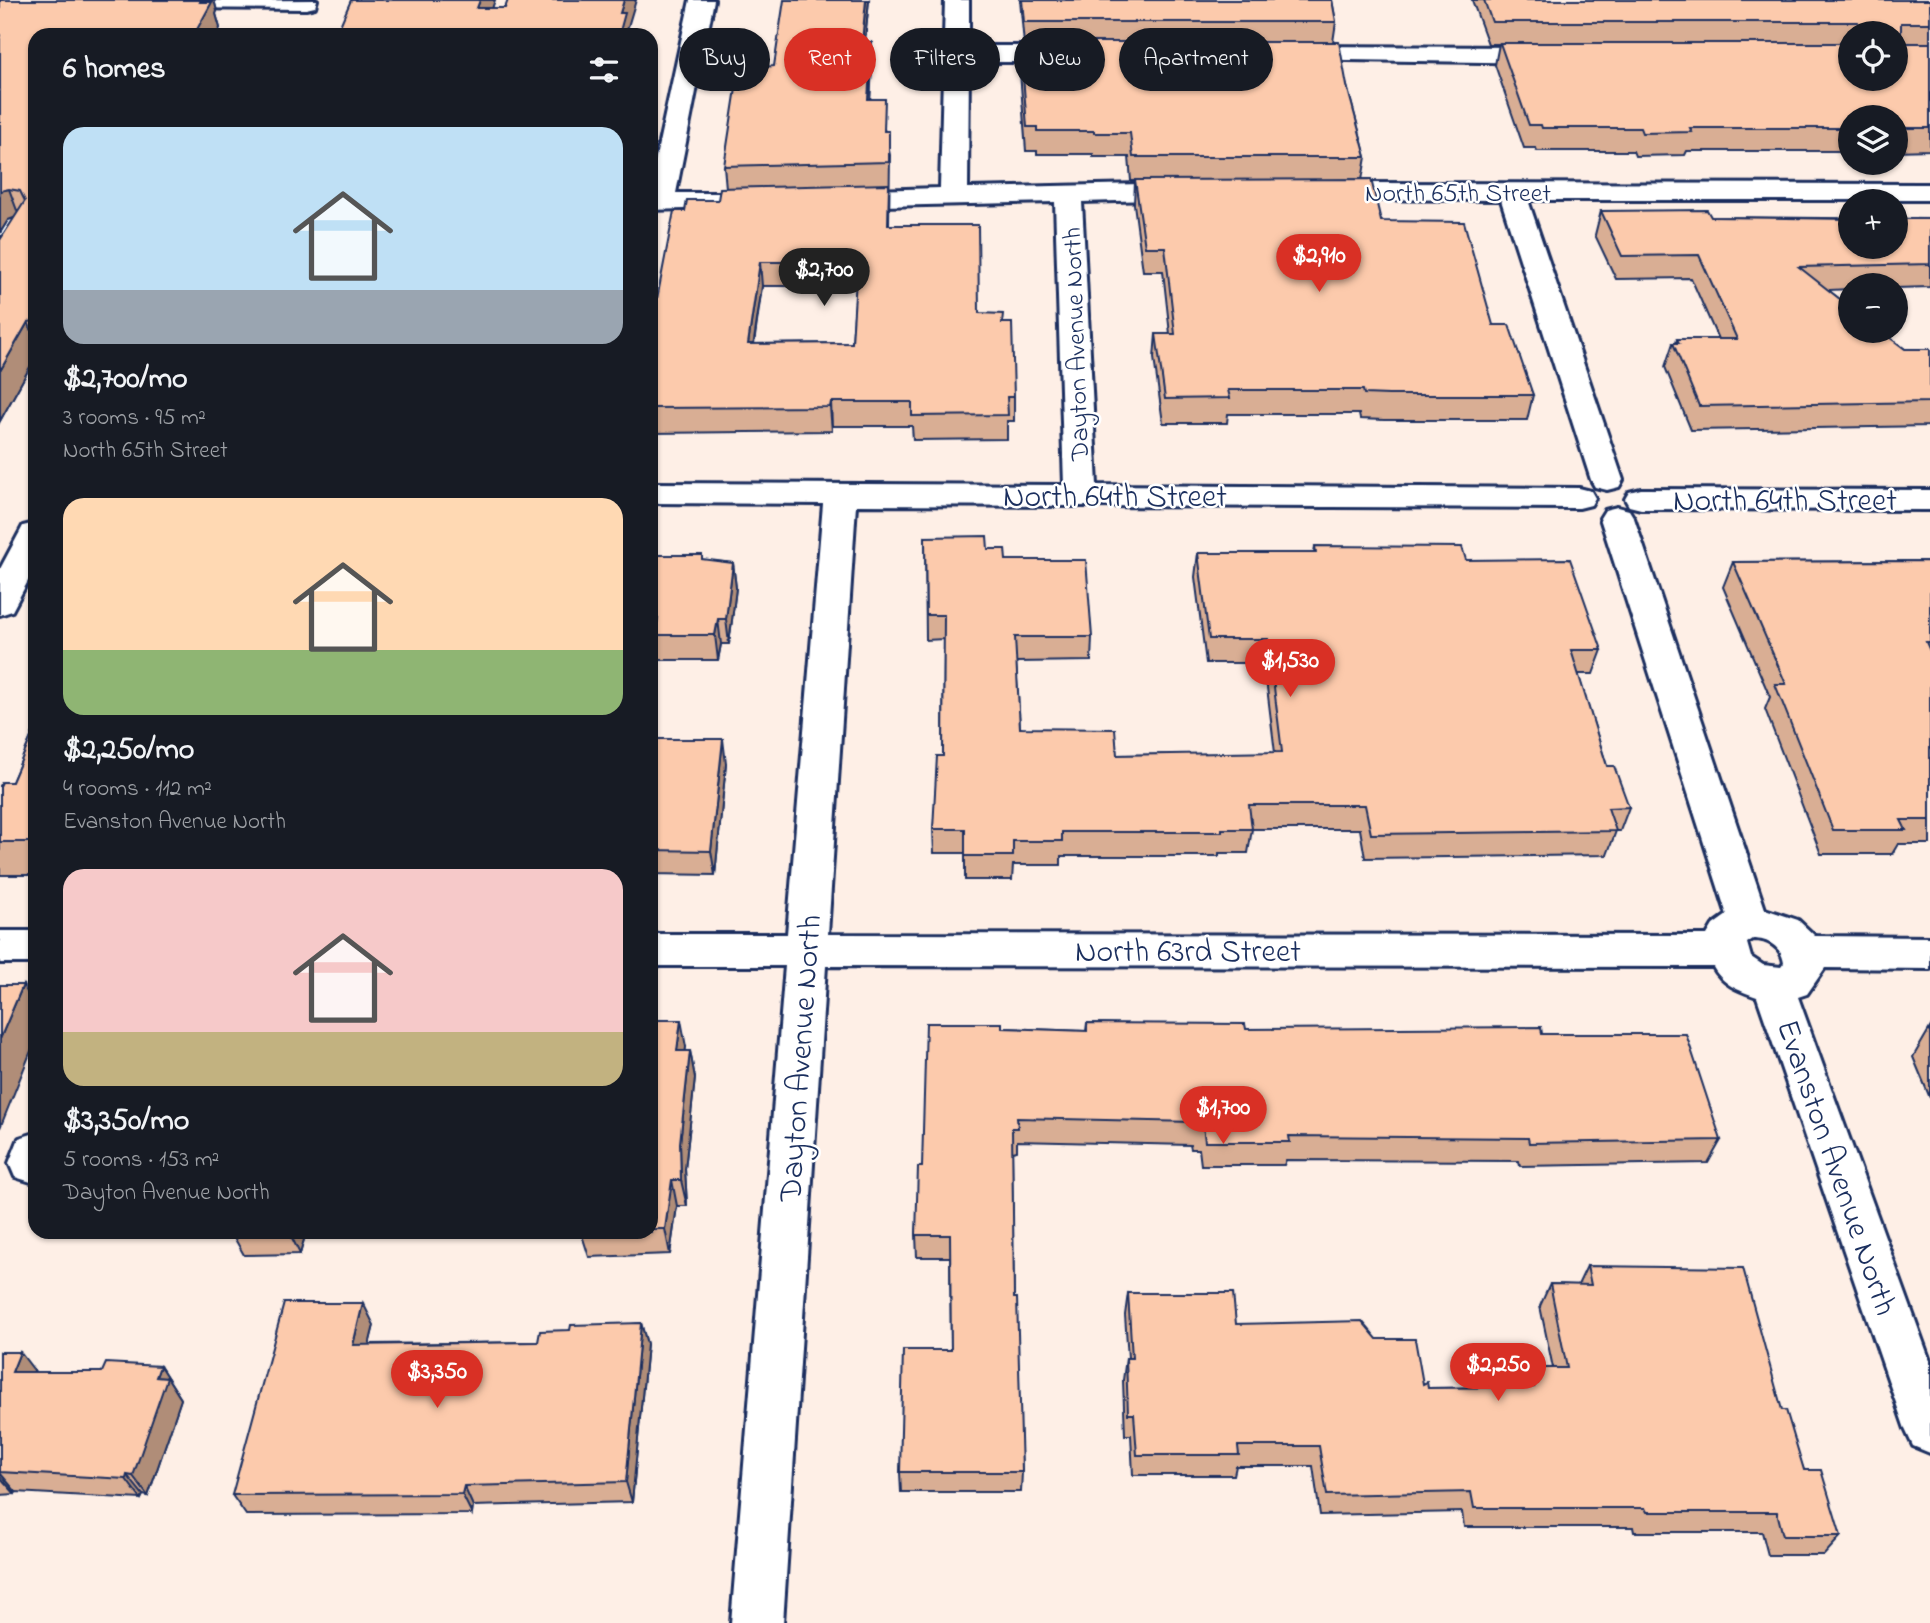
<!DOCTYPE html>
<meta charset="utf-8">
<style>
body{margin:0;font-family:"Indie Flower",sans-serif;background:#242831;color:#f1f3f6;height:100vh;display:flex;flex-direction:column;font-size:26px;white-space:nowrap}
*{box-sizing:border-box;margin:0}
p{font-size:23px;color:#9ea1a6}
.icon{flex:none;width:38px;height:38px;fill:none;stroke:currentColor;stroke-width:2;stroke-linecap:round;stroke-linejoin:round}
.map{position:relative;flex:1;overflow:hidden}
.sheet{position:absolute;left:28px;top:28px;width:630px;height:1211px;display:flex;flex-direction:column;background:#171b24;border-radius:21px;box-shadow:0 2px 5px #0004}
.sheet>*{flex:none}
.guide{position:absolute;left:679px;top:28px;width:665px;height:63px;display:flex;gap:14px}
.fabs{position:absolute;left:1838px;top:21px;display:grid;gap:14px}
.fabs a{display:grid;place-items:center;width:70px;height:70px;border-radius:50%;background:#171b24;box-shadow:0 2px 5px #0004;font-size:35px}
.price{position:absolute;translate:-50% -60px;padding:0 16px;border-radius:24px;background:#d93025;color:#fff;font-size:23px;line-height:46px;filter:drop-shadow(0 2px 4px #0008)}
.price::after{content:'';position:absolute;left:50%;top:42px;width:21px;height:16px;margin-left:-10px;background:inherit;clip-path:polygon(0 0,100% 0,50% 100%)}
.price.on{background:#222;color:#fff}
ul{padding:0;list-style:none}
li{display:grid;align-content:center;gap:14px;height:371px;padding:0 35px}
li span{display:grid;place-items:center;height:217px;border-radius:21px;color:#555}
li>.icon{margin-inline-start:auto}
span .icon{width:126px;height:126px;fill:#fffc;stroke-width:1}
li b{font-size:30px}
h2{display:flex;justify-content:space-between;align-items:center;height:84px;padding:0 35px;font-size:30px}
.chip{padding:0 24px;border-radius:32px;background:#171b24;box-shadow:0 2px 5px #0004;font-size:24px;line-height:63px}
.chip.on{background:#d93025;color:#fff}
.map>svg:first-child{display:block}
</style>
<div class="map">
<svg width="1930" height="1623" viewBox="0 0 1930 1623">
<rect width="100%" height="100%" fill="#feefe6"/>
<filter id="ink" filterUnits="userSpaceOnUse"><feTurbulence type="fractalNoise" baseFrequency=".0143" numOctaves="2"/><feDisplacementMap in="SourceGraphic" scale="14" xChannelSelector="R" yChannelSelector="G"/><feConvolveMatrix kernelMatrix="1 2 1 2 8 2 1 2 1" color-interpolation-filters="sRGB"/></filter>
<g filter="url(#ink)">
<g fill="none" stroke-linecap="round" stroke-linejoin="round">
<defs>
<g id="minor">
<path d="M317 0 315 7 306 9 162 8 153 6 150 1Z"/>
<path d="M690 0H714L676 193H738L748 195 752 201 748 207 651 210V180Z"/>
<path d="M945 0H969V46H1074L1083 49 1087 54 1083 59 1074 62H969L968 188 1186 183 1196 185 1200 191 1196 197 1186 199 1082 202 1097 485 1579 488 1591 491 1595 498 1591 505 1579 508 856 505 828 934 1707 935 1713 925 1727 915 1600 518 1605 510 1617 507 1629 510 1634 518 1765 909 1798 920 1815 936 1930 937V969L1825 968 1807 994 1798 997 1930 1361V1453L1913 1446 1905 1429 1757 997C1738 990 1723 985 1713 967L826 966 783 1623H731L785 966H651V934H787L823 504 651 503V483L1064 485 1055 202 837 207 827 205 823 199 827 193 837 191 940 188ZM1753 939C1768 939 1782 947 1784 963L1781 967 1763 965 1751 957 1747 943Z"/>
<path d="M1288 46 1550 47 1559 50 1563 55 1559 60 1550 63 1279 59 1275 54 1279 49Z"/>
<path d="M1323 183 1930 184V200H1528L1623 480 1619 487 1607 490 1595 487 1591 480 1501 200 1323 199 1313 197 1309 191 1313 185Z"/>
<rect x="0" y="219" width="35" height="16"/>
<path d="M1641 489 1930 490V510L1641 509 1629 506 1625 499 1629 492Z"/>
<path d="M35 523V568L12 611 0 615V569L23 526Z"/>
<rect x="0" y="931" width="35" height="32"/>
<path d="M35 1133V1181L31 1182 15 1177 9 1163 19 1138Z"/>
</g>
</defs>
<use href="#minor" stroke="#1b2f5e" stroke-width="6"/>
<use href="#minor" fill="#fff" fill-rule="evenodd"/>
</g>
<g fill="#d9ae94" stroke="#1b2f5e" stroke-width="2" fill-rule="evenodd">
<path d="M0 0H214L217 11 216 14 220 28 216 35H35V358L0 421V240L15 218 8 220 0 233Z"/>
<path d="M869 0 865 42H872V65L870 99 885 131 890 155 889 225 979 313 1002 323 1014 397V421H1007V439L913 440 912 426H832V431L651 433V330L685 211 718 200 726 188 724 166 774 66ZM762 286H856L852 343 754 344Z"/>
<path d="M1020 0H1332L1336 22 1333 42 1347 86 1366 157 1362 180 1381 221 1493 325 1533 395 1527 420H1384L1360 419 1359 414H1228L1227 423H1163L1154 358 1156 334H1170L1163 271H1143L1134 204 1135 181H1131L1129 157H1093V154H1037V151H1026L1020 72 1021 49H1026V44H1024Z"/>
<path d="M1472 0H1930V150L1895 151V117H1850V151H1687L1685 155 1635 156 1633 151H1537L1536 148H1524L1495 65 1499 44H1488ZM1850 33H1895L1850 79Z"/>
<path d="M1601 211 1711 217 1930 219V287L1895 288V285H1850V289L1828 290 1905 349H1930V426L1691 430 1665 367 1673 343H1676L1677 339H1718L1691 278 1616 279 1595 235Z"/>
<path d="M925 537 988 549 1006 560 1092 637 1091 661 1016 662 1020 728 1117 755 1275 753 1264 663H1206L1195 577 1198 553H1314L1315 546 1466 560 1602 650 1593 674H1578L1607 766 1629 807 1620 831H1616L1607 855 1365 858 1360 829H1252L1248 853H1219V856H1061V865H1013L1012 880H965V853H934L933 829 943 756 944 639 926 640Z"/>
<path d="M651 555 733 563 736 588 729 644H721L718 660H659L656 643H651Z"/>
<path d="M1930 561V844H1898L1892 854H1821L1765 709 1770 697 1723 587 1733 562Z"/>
<path d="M35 728V875H0V786L12 782Z"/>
<path d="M651 739 726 764 715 875 651 874Z"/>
<path d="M651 1020 686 1047 685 1051H690L695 1078 685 1169 687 1206H677L670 1254 589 1257 581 1232H651Z"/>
<path d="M1087 1023 1246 1029 1542 1034 1721 1140 1708 1163 1520 1166 1519 1161 1286 1160 1284 1165H1201L1199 1149H1191L1190 1145 1017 1141V1151L1012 1152 1014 1298 1022 1472 1021 1492H901L900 1472 951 1350 950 1257H917L916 1235 922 1167 1002 1028 1086 1031Z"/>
<path d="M1930 1028V1098L1913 1057Z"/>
<path d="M231 1232H306L300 1254 244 1255Z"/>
<path d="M1587 1266 1782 1410 1804 1470 1841 1536 1824 1555H1768L1762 1532H1634L1633 1527H1464L1462 1512 1320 1515 1313 1466H1236L1234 1475H1133L1131 1435H1125L1123 1380 1126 1358H1128L1125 1315 1128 1293 1236 1324 1377 1339 1428 1388 1521 1387 1530 1368H1553L1540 1306 1550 1284 1578 1285Z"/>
<path d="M641 1323 647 1344 632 1502 473 1506 472 1514 246 1515 232 1495 374 1325 369 1344 538 1342 570 1330Z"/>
<path d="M0 1352 36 1372H102L160 1366 181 1399 148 1496 143 1495 141 1499 16 1492 15 1494 0 1495Z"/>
</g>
<g fill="#b08d78" stroke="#1b2f5e" stroke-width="2">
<path d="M201 0H214L217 11 216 14 220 28 216 35H194Z"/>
<path d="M480 0H495L483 35 477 8Z"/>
<path d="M624 0H636L627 30 628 35H619L620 13Z"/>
<path d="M866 0H869L862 65V42Z"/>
<path d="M872 42V65L869 122 868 99Z"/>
<path d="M9 189 19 216 8 220 0 233V191Z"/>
<path d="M760 262 762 286 750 368 748 344Z"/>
<path d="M28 322 35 338V358L0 421V371Z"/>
<path d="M831 402 832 426V431L830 407Z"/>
<path d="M733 563 736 588 729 644 726 619Z"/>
<path d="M718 619 721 644 718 660 715 635Z"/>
<path d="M723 739 726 764 715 875 711 851Z"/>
<path d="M23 985 35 1006V1041L0 1128V1039Z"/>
<path d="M681 1020 686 1047 682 1078 677 1051Z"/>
<path d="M690 1051 695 1078 685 1169 687 1206 681 1180 680 1143Z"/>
<path d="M672 1180 677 1206 670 1254 665 1229Z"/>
<path d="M289 1232H306L300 1254Z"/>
<path d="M363 1303 374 1325 364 1366 353 1345Z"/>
<path d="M641 1323 647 1344 632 1502 626 1482Z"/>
<path d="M20 1352 36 1373 12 1372Z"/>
<path d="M160 1366 181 1399 148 1496 133 1476 156 1377Z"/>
<path d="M0 1473 16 1492 15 1494 0 1477Z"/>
<path d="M127 1475 143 1495 141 1499 126 1479Z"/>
<path d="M464 1486 473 1506 472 1514 462 1494Z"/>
</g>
<g fill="#fccaac" stroke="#1b2f5e" stroke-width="2" fill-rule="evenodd">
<path d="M0 0H201L200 2H212L194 35H35V321L28 322 0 371V240L25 201 20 191 9 189 0 191Z"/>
<path d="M351 0H480L477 8H505L508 0H624L620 13H625L619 35H336Z"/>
<path d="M784 0H866L862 42H872L868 99H885L884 131H889V162L724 166 739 69 774 66Z"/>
<path d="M1022 0H1332L1336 22H1024Z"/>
<path d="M1484 0H1930V23H1901V43H1930V128H1895V117H1850V128H1690L1692 132 1642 133 1640 128H1542L1541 125H1529L1500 43H1850V79H1895V33H1861L1860 25 1858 22H1492Z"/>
<path d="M1026 42H1339L1347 86 1366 157H1133L1130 133H1094V131H1037V127H1027L1021 49H1026Z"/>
<path d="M1371 179 1381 221 1464 222 1493 325H1509L1533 395H1389L1364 394 1363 390H1228L1230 398 1165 399 1156 334H1175L1165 247H1145L1135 180Z"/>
<path d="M889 184 888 225H978L979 313 1003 314 1002 323H1012L1014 397H1007L1008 415 912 416V402H831L830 407 651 408V330L674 211H685L687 200H718L720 188ZM760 262H857L852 343 748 344Z"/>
<path d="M1707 210 1711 217 1850 219V247H1895V219H1930V264L1799 267 1850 307V331H1881L1905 349H1930V402L1699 406 1673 343H1679L1677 339H1737L1699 255 1622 256 1601 211Z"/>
<path d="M987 536 988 549H1005L1006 560H1086L1092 637H1015L1020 728 1115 729 1117 755 1282 752 1268 639H1209L1198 553H1316L1315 546 1462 547 1466 560 1570 559 1602 650H1571L1607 766H1614L1629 807 1608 808 1616 831 1371 834 1365 805H1249L1252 829H1222V832H1062V841H1013V856H965V829H933L937 756H943L944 615H926L925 537Z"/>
<path d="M651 555H702V559L733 563 726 619H718L715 635H655L658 618H651Z"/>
<path d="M1930 561V642H1926L1930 651V820H1901L1906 830H1833L1775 684H1786L1733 562Z"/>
<path d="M35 728V842H0V786L2 782H12Z"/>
<path d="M651 739H723L711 851 651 850Z"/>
<path d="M0 985H23L0 1039Z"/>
<path d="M651 1020H681L677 1051H690L680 1143 681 1180H672L665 1229H651Z"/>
<path d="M926 1023H1002V1028L1087 1031V1023L1245 1024 1246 1029 1541 1027 1542 1034H1686L1721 1140 1529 1143 1528 1138 1289 1136 1290 1142H1205L1203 1125H1194V1122L1017 1118 1018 1128H1012L1014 1298H1017L1022 1472H900L903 1350H951L950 1235H916L918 1167H922Z"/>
<path d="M1587 1266 1743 1268 1782 1410H1786L1804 1470H1821L1841 1536H1783L1777 1512H1647L1645 1508H1474L1471 1492 1327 1495 1319 1446H1238L1239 1455H1137L1134 1414H1128L1126 1358H1132L1128 1293H1233L1236 1324 1362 1321 1377 1339H1415L1423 1384 1427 1382 1428 1388 1534 1387 1530 1368H1567L1550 1284 1591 1285Z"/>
<path d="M284 1303H363L353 1345 538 1342 540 1331 570 1330 571 1325 641 1323 626 1482 464 1486 462 1494 232 1495Z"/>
<path d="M0 1352H20L12 1372H102L106 1363 160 1366 156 1377 167 1378 133 1476 127 1475 126 1479 0 1472Z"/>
</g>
</g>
<g text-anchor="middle" stroke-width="5" stroke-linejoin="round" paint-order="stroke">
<g font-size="26" fill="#1b2f5e" stroke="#fff">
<text x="1458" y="201">North 65th Street</text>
<text transform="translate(1075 344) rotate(-92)" y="9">Dayton Avenue North</text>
</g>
<g font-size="32" fill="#1b2f5e" stroke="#fff">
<text x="1115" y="506">North 64th Street</text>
<text x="1785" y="510">North 64th Street</text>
<text x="1188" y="961">North 63rd Street</text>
<text transform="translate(799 1058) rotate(-86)" y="11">Dayton Avenue North</text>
<text transform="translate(1838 1167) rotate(71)" y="11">Evanston Avenue North</text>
</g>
</g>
</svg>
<div class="fabs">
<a><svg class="icon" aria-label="locate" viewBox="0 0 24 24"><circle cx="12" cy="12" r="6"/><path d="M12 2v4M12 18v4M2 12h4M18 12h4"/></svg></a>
<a><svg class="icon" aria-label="layers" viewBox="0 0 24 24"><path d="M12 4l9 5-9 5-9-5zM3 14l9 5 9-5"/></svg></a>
<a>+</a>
<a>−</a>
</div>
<b class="price" style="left:1319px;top:294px">$2,910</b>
<b class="price on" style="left:824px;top:308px">$2,700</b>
<b class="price" style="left:1290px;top:699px">$1,530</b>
<b class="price" style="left:1223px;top:1146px">$1,700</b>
<b class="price" style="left:1498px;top:1403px">$2,250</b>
<b class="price" style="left:437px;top:1410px">$3,350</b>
<div class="guide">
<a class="chip">Buy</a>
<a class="chip on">Rent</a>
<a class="chip">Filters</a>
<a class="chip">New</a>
<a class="chip">Apartment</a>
</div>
<section class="sheet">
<h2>6 homes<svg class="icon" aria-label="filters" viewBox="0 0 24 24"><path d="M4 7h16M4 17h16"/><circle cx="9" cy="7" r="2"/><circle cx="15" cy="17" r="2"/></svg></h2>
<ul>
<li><span style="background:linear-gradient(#bfe0f5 75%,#9aa5b1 0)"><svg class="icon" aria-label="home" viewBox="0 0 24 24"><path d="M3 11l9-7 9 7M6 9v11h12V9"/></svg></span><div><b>$2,700/mo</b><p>3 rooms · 95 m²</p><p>North 65th Street</p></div></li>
<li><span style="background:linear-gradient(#ffd9b3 70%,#8fb573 0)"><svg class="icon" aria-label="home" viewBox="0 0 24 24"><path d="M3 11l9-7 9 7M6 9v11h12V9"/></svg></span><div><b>$2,250/mo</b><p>4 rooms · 112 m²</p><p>Evanston Avenue North</p></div></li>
<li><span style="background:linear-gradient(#f6c9c9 75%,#c2b280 0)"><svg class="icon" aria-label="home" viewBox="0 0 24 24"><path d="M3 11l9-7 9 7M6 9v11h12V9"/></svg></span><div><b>$3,350/mo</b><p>5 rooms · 153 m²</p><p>Dayton Avenue North</p></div></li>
</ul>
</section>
</div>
